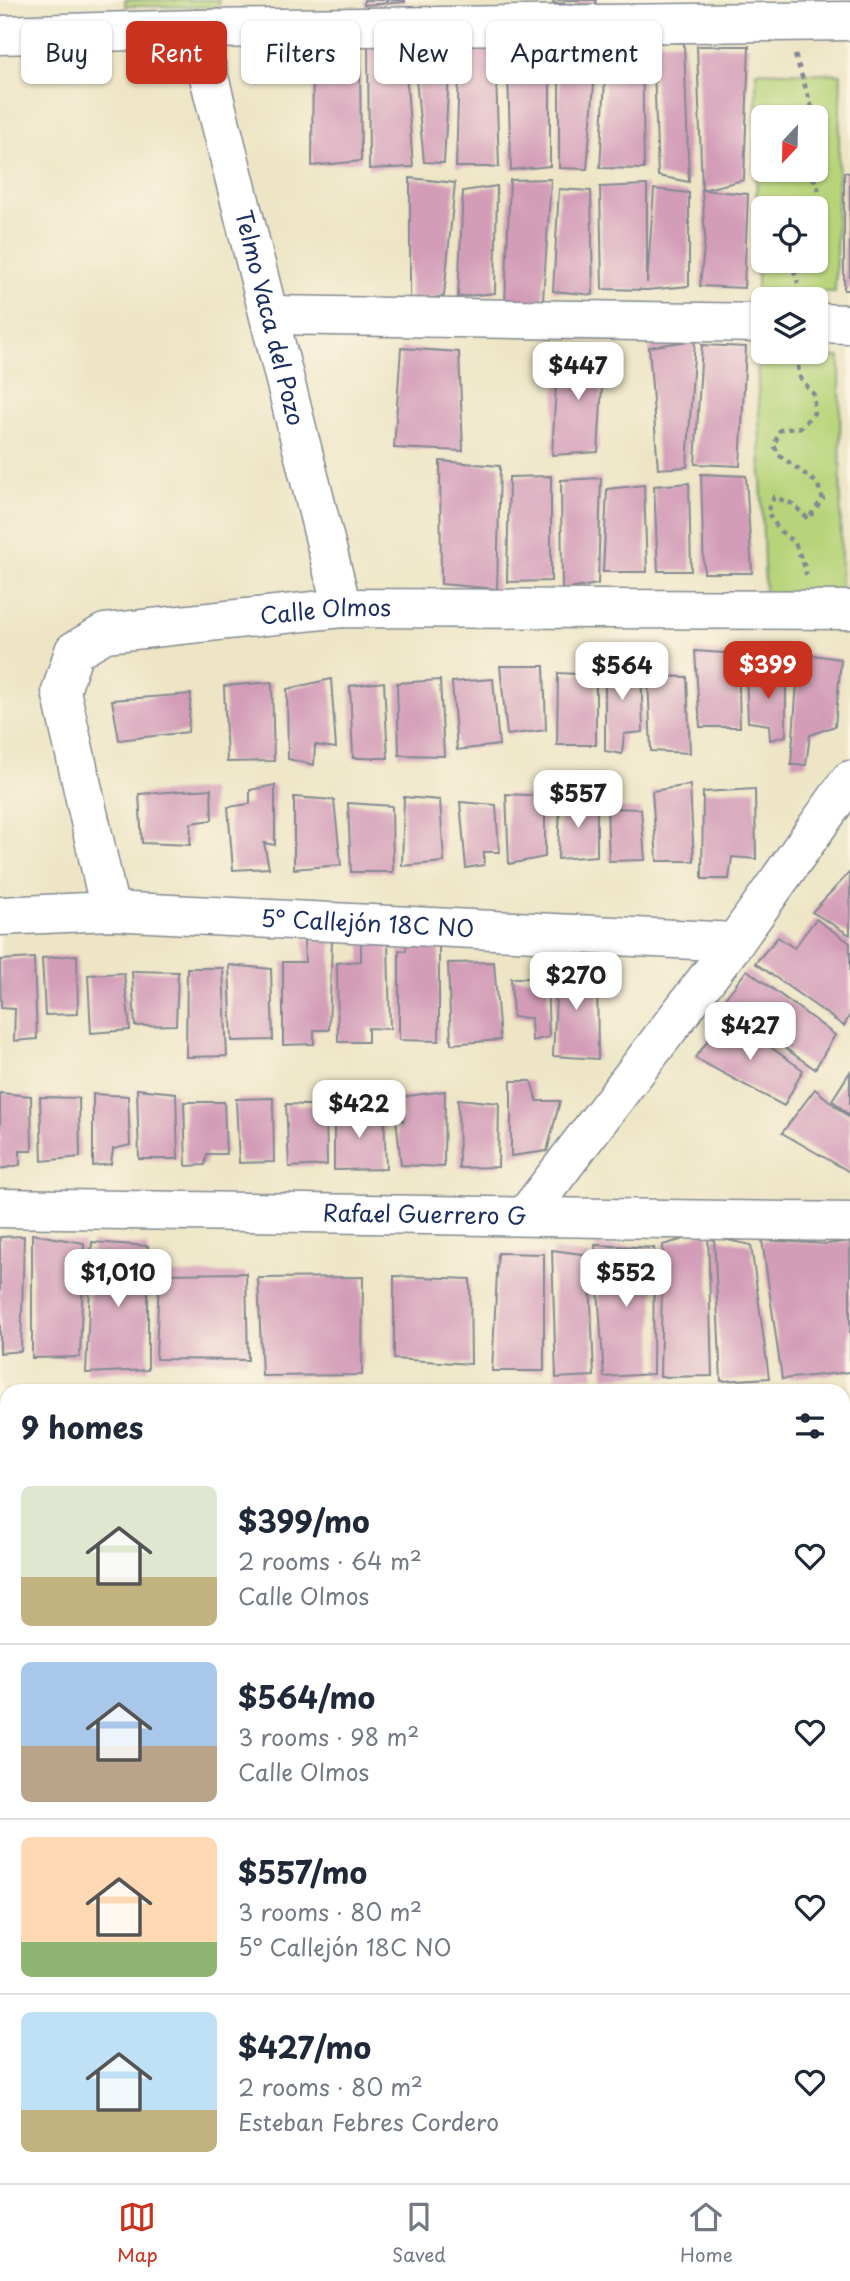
<!DOCTYPE html>
<meta charset="utf-8">
<style>
body{margin:0;font-family:"Playpen Sans",sans-serif;background:#f2f2f3;color:#1f2937;height:100vh;display:flex;flex-direction:column;font-size:26px;white-space:nowrap}
*{box-sizing:border-box;margin:0}
p{font-size:23px;color:#747a83}
.icon{flex:none;width:38px;height:38px;fill:none;stroke:currentColor;stroke-width:2;stroke-linecap:round;stroke-linejoin:round}
.map{position:relative;flex:1;overflow:hidden}
.panel{position:absolute;left:0px;top:1384px;width:850px;height:800px;display:flex;flex-direction:column;background:#fff;border-radius:21px 21px 0 0;box-shadow:0 2px 5px #0004}
.panel>*{flex:none}
.top-card{position:absolute;left:21px;top:21px;width:808px;height:63px;display:flex;gap:14px}
.needle{width:46px;rotate:202deg}
.controls{position:absolute;left:751px;top:105px;display:grid;gap:14px}
.controls a{display:grid;place-items:center;width:77px;height:77px;border-radius:10px;background:#fff;box-shadow:0 2px 5px #0004;font-size:35px}
.price{position:absolute;translate:-50% -60px;padding:0 16px;border-radius:14px;background:#fff;color:#222;font-size:23px;line-height:46px;filter:drop-shadow(0 2px 4px #0008)}
.price::after{content:'';position:absolute;left:50%;top:42px;width:21px;height:16px;margin-left:-10px;background:inherit;clip-path:polygon(0 0,100% 0,50% 100%)}
.price.current{background:#c8321e;color:#fff}
ul{padding:0;list-style:none}
li{display:flex;align-items:center;gap:21px;height:175px;padding:0 21px}
li+li{border-top:2px solid #e0e1e3}
li span{display:grid;place-items:center;flex:none;width:196px;height:140px;border-radius:10px;color:#555}
li>.icon{margin-inline-start:auto}
span .icon{width:84px;height:84px;fill:#fffc;stroke-width:1}
li b{font-size:30px}
h2{display:flex;justify-content:space-between;align-items:center;height:84px;padding:0 21px;font-size:30px}
.pill{padding:0 24px;border-radius:10px;background:#fff;box-shadow:0 2px 5px #0004;font-size:24px;line-height:63px}
.pill.current{background:#c8321e;color:#fff}
.dock{display:flex;justify-content:space-around;align-items:center;height:98px;border-top:2px solid #e0e1e3;background:#fff;font-size:19px;color:#747a83}
.dock a{display:grid;justify-items:center;gap:4px}
.dock .current{color:#c8321e}
.map>svg:first-child{display:block}
</style>
<div class="map">
<svg width="850" height="2183" viewBox="0 0 850 2183">
<rect width="100%" height="100%" fill="#fcf5e5"/>
<filter id="ink" filterUnits="userSpaceOnUse"><feTurbulence type="fractalNoise" baseFrequency=".0143" numOctaves="2"/><feDisplacementMap in="SourceGraphic" scale="14" xChannelSelector="R" yChannelSelector="G"/><feConvolveMatrix kernelMatrix="1 2 1 2 8 2 1 2 1" color-interpolation-filters="sRGB"/></filter>
<filter id="wash" filterUnits="userSpaceOnUse"><feTurbulence type="fractalNoise" baseFrequency=".00686" numOctaves="4" result="noise"/><feDisplacementMap in="SourceGraphic" scale="28" xChannelSelector="R" yChannelSelector="G"/><feGaussianBlur stdDeviation="1.57" result="paint"/><feColorMatrix in="noise" values="0 0 0 0 0 0 0 0 0 0 0 0 0 0 0 0 0 1.4 0 .05"/><feComposite in="paint" operator="in"/></filter>
<g filter="url(#wash)">
<rect width="100%" height="100%" fill="#ede5c5"/>
<g fill="#b8d47a" stroke="#6a826c" stroke-width="2" fill-rule="evenodd">
<path d="M125 0H219V7L125 6Z"/>
<path d="M756 71 841 74 835 292 757 290ZM816 117V170H763V117ZM816 208V261H763V208Z"/>
<path d="M757 355 840 357 841 594H765Z"/>
</g>
<g id="blocks">
<g fill="#d39db8">
<path d="M364 0H405V2L364 5Z"/>
<path d="M554 0H596V5L553 3Z"/>
<path d="M451 38 444 163 424 162 413 48Z"/>
<path d="M460 39 495 43 499 167H456Z"/>
<path d="M559 41 597 47 587 169 559 168Z"/>
<path d="M653 41 684 43 689 182 658 176Z"/>
<path d="M404 44 413 167 369 169 368 45Z"/>
<path d="M507 44 550 48V166L511 170Z"/>
<path d="M607 44 642 47 644 169 600 168Z"/>
<path d="M697 46H749L744 180 702 190Z"/>
<path d="M313 54 360 57 361 161 312 166Z"/>
<path d="M844 172 850 173V290H844Z"/>
<path d="M410 178 455 183 444 296 410 303Z"/>
<path d="M551 179 543 300 505 304 510 180Z"/>
<path d="M647 185V283L654 189 689 193V286L647 290 602 289 600 187Z"/>
<path d="M497 186 495 293 458 297 463 191Z"/>
<path d="M559 189 591 191 593 295 553 291Z"/>
<path d="M702 190 748 194 744 288 700 286 705 237Z"/>
<path d="M695 340 687 467 658 469 649 347Z"/>
<path d="M702 345 746 347 740 466 695 464Z"/>
<path d="M401 348 459 352 463 451 394 448Z"/>
<path d="M558 349 604 353 598 452 552 455Z"/>
<path d="M440 461 500 466 497 589 441 584Z"/>
<path d="M701 474 746 476 752 573H704Z"/>
<path d="M551 476V581L507 582 509 477Z"/>
<path d="M601 478 598 584 562 590 561 480Z"/>
<path d="M689 483 691 571H658L654 486Z"/>
<path d="M644 485 647 572H603L607 489Z"/>
<path d="M695 651 738 654 740 727H700Z"/>
<path d="M799 653 841 659 835 726 810 735 806 765H791Z"/>
<path d="M605 659 641 660 643 732 624 734 622 754 605 751Z"/>
<path d="M500 666H544L546 730 507 735Z"/>
<path d="M746 671 786 672V736L770 740 769 725 748 722Z"/>
<path d="M558 673 596 675V745H557Z"/>
<path d="M648 676 687 677 690 753 651 751Z"/>
<path d="M331 679 336 748 315 745 314 765 288 759 287 689Z"/>
<path d="M493 679 499 745 457 750 452 682Z"/>
<path d="M440 680 444 756 399 755 397 683Z"/>
<path d="M272 682 274 761 227 762 224 686Z"/>
<path d="M384 682 388 758H353L350 686Z"/>
<path d="M191 694 188 732 119 740 112 700Z"/>
<path d="M275 785V845L264 843 269 868 233 870 228 807 250 804V790Z"/>
<path d="M690 785 694 861H657L652 791Z"/>
<path d="M211 789 212 820 191 823 190 845 142 843 139 794Z"/>
<path d="M755 789 756 859 732 857 729 879H702L703 792Z"/>
<path d="M506 794 545 796V857L509 864Z"/>
<path d="M294 797 334 800 341 865 294 869Z"/>
<path d="M404 797 440 800 444 862 402 866Z"/>
<path d="M460 802 496 805 499 852H484V865L466 868Z"/>
<path d="M348 803 392 806 393 872H351Z"/>
<path d="M560 803H597V856L558 859Z"/>
<path d="M607 808 641 809 645 860 609 861Z"/>
<path d="M850 872V935L812 912Z"/>
<path d="M816 919 850 943V1015L844 1026 755 963 778 937 794 948Z"/>
<path d="M407 936 439 939V1041L399 1040V950L406 951Z"/>
<path d="M304 939 332 940 329 1030H314V1044L283 1045V962H305Z"/>
<path d="M388 939 390 1029 368 1028V1042H338L337 963 361 961V941Z"/>
<path d="M77 955 78 1014 45 1015 42 958Z"/>
<path d="M34 958 37 1039 14 1041 15 1009 1 1008 0 960Z"/>
<path d="M558 958 577 959 578 971H597L598 1059 553 1056Z"/>
<path d="M494 962 500 1040 451 1044 448 963Z"/>
<path d="M229 965 271 969 273 1040 232 1041Z"/>
<path d="M187 968H223L227 1056 186 1057Z"/>
<path d="M747 970 835 1035 815 1069 721 1004Z"/>
<path d="M132 971 178 972 176 1025 135 1026Z"/>
<path d="M124 973 130 1030 91 1033 88 975Z"/>
<path d="M511 978H547L549 1037 532 1041 531 1018 513 1017Z"/>
<path d="M726 1016 803 1070 784 1106 695 1058Z"/>
<path d="M850 1072V1116L832 1100Z"/>
<path d="M511 1081H531L537 1101H560L547 1151 511 1156Z"/>
<path d="M137 1089 176 1093 178 1159H139Z"/>
<path d="M815 1089 850 1118V1172L782 1133Z"/>
<path d="M445 1091 444 1167 401 1165 396 1118 403 1121 400 1097Z"/>
<path d="M0 1093 31 1096 32 1151H20V1165L0 1169Z"/>
<path d="M93 1094 128 1096 130 1145 113 1149 111 1164 93 1166Z"/>
<path d="M40 1097 79 1098 80 1157 42 1161Z"/>
<path d="M273 1098 274 1162 239 1163 236 1099Z"/>
<path d="M458 1099 499 1103 498 1167 459 1168Z"/>
<path d="M184 1102H224L226 1154H207L205 1165 186 1166Z"/>
<path d="M286 1104 326 1106 327 1165 289 1167Z"/>
<path d="M334 1109 384 1110 386 1169 334 1170Z"/>
<path d="M708 1232 712 1376 660 1377 663 1245Z"/>
<path d="M32 1234 84 1243 80 1357 32 1358Z"/>
<path d="M24 1236 21 1351 0 1353V1237Z"/>
<path d="M714 1237 751 1245 769 1378 721 1381Z"/>
<path d="M762 1240 827 1244 850 1241V1372L782 1379Z"/>
<path d="M92 1242 148 1246V1370L86 1373Z"/>
<path d="M595 1245 654 1248 653 1374 604 1377Z"/>
<path d="M552 1250 589 1255 594 1376 556 1378Z"/>
<path d="M498 1253 544 1254V1371H492Z"/>
<path d="M246 1273 248 1360 156 1359 159 1274Z"/>
<path d="M394 1276 470 1279 471 1364 394 1359Z"/>
<path d="M363 1277 362 1375 262 1376 258 1278Z"/>
</g>
</g>
</g>
<g filter="url(#ink)">
<use href="#blocks" fill-opacity="0" stroke="#848a92" stroke-width="2"/>
<g fill="none" stroke-linecap="round" stroke-linejoin="round">
<defs>
<g id="minor">
<path id="s1" d="M197 29 342 608"/>
<path d="M0 35 197 29 850 21"/>
<path d="M269 315 763 323"/>
<path d="M816 323 850 324"/>
<path id="s2" d="M110 911 61 691 74 651 105 633 342 608 850 610"/>
<path id="s3" d="M0 916 110 911 735 942"/>
<path id="s4" d="M0 1208 850 1222"/>
<path d="M525 1216 735 942 850 780"/>
</g>
</defs>
<use href="#minor" stroke="#848a92" stroke-width="41"/>
<g stroke="#848a92" stroke-width="4.5" stroke-dasharray="5 5" stroke-linecap="butt">
<path d="M795 55 815 117"/>
<path d="M806 170C818 182 823 193 816 210"/>
<path d="M791 261 798 283"/>
<path d="M796 356 800 377 814 395V413L801 427 780 430 774 445 779 455 817 483 823 499 808 519 793 504 774 497 767 512 780 531 795 543 806 570V575"/>
<path d="M0 1411H7"/>
<path d="M844 1657H850"/>
</g>
<use href="#minor" stroke="#fff" stroke-width="38"/>
</g>
</g>
<g text-anchor="middle" stroke-width="7" stroke-linejoin="round" paint-order="stroke">
<g font-size="23" fill="#1b2f5e" stroke="#fcf5e5">
<text dy="8" stroke="none"><textPath href="#s1" startOffset="298">Telmo Vaca del Pozo</textPath></text>
<text dy="8" stroke="none"><textPath href="#s2" startOffset="525">Calle Olmos</textPath></text>
<text dy="8" stroke="none"><textPath href="#s3" startOffset="368">5° Callejón 18C NO</textPath></text>
<text dy="8" stroke="none"><textPath href="#s4" startOffset="425">Rafael Guerrero G</textPath></text>
</g>
</g>
</svg>
<div class="controls">
<a><svg class="needle" viewBox="-14 -14 28 28"><path d="M0-13l5 13h-10z" fill="#e53935"/><path d="M0 13l5-13h-10z" fill="#747a83"/></svg></a>
<a><svg class="icon" aria-label="locate" viewBox="0 0 24 24"><circle cx="12" cy="12" r="6"/><path d="M12 2v4M12 18v4M2 12h4M18 12h4"/></svg></a>
<a><svg class="icon" aria-label="layers" viewBox="0 0 24 24"><path d="M12 4l9 5-9 5-9-5zM3 14l9 5 9-5"/></svg></a>
</div>
<b class="price" style="left:578px;top:402px">$447</b>
<b class="price current" style="left:768px;top:701px">$399</b>
<b class="price" style="left:622px;top:702px">$564</b>
<b class="price" style="left:578px;top:830px">$557</b>
<b class="price" style="left:576px;top:1012px">$270</b>
<b class="price" style="left:750px;top:1062px">$427</b>
<b class="price" style="left:359px;top:1140px">$422</b>
<b class="price" style="left:118px;top:1309px">$1,010</b>
<b class="price" style="left:626px;top:1309px">$552</b>
<div class="top-card">
<a class="pill">Buy</a>
<a class="pill current">Rent</a>
<a class="pill">Filters</a>
<a class="pill">New</a>
<a class="pill">Apartment</a>
</div>
<section class="panel">
<h2>9 homes<svg class="icon" aria-label="filters" viewBox="0 0 24 24"><path d="M4 7h16M4 17h16"/><circle cx="9" cy="7" r="2"/><circle cx="15" cy="17" r="2"/></svg></h2>
<ul>
<li><span style="background:linear-gradient(#dfe7d0 65%,#c2b280 0)"><svg class="icon" aria-label="home" viewBox="0 0 24 24"><path d="M3 11l9-7 9 7M6 9v11h12V9"/></svg></span><div><b>$399/mo</b><p>2 rooms · 64 m²</p><p>Calle Olmos</p></div><svg class="icon" aria-label="heart" viewBox="0 0 24 24"><path d="M12 20l-8-8c-3-5 5-10 8-4 3-6 11-1 8 4z"/></svg></li>
<li><span style="background:linear-gradient(#a9c7e8 60%,#b9a48a 0)"><svg class="icon" aria-label="home" viewBox="0 0 24 24"><path d="M3 11l9-7 9 7M6 9v11h12V9"/></svg></span><div><b>$564/mo</b><p>3 rooms · 98 m²</p><p>Calle Olmos</p></div><svg class="icon" aria-label="heart" viewBox="0 0 24 24"><path d="M12 20l-8-8c-3-5 5-10 8-4 3-6 11-1 8 4z"/></svg></li>
<li><span style="background:linear-gradient(#ffd9b3 75%,#8fb573 0)"><svg class="icon" aria-label="home" viewBox="0 0 24 24"><path d="M3 11l9-7 9 7M6 9v11h12V9"/></svg></span><div><b>$557/mo</b><p>3 rooms · 80 m²</p><p>5° Callejón 18C NO</p></div><svg class="icon" aria-label="heart" viewBox="0 0 24 24"><path d="M12 20l-8-8c-3-5 5-10 8-4 3-6 11-1 8 4z"/></svg></li>
<li><span style="background:linear-gradient(#bfe0f5 70%,#c2b280 0)"><svg class="icon" aria-label="home" viewBox="0 0 24 24"><path d="M3 11l9-7 9 7M6 9v11h12V9"/></svg></span><div><b>$427/mo</b><p>2 rooms · 80 m²</p><p>Esteban Febres Cordero</p></div><svg class="icon" aria-label="heart" viewBox="0 0 24 24"><path d="M12 20l-8-8c-3-5 5-10 8-4 3-6 11-1 8 4z"/></svg></li>
</ul>
</section>
</div>
<nav class="dock">
<a class="current"><svg class="icon" aria-label="map" viewBox="0 0 24 24"><path d="M3 6l6-2 6 2 6-2v14l-6 2-6-2-6 2zM9 4v14M15 6v14"/></svg>Map</a>
<a><svg class="icon" aria-label="saved" viewBox="0 0 24 24"><path d="M7 4h10v16l-5-4-5 4z"/></svg>Saved</a>
<a><svg class="icon" aria-label="home" viewBox="0 0 24 24"><path d="M3 11l9-7 9 7M6 9v11h12V9"/></svg>Home</a>
</nav>
